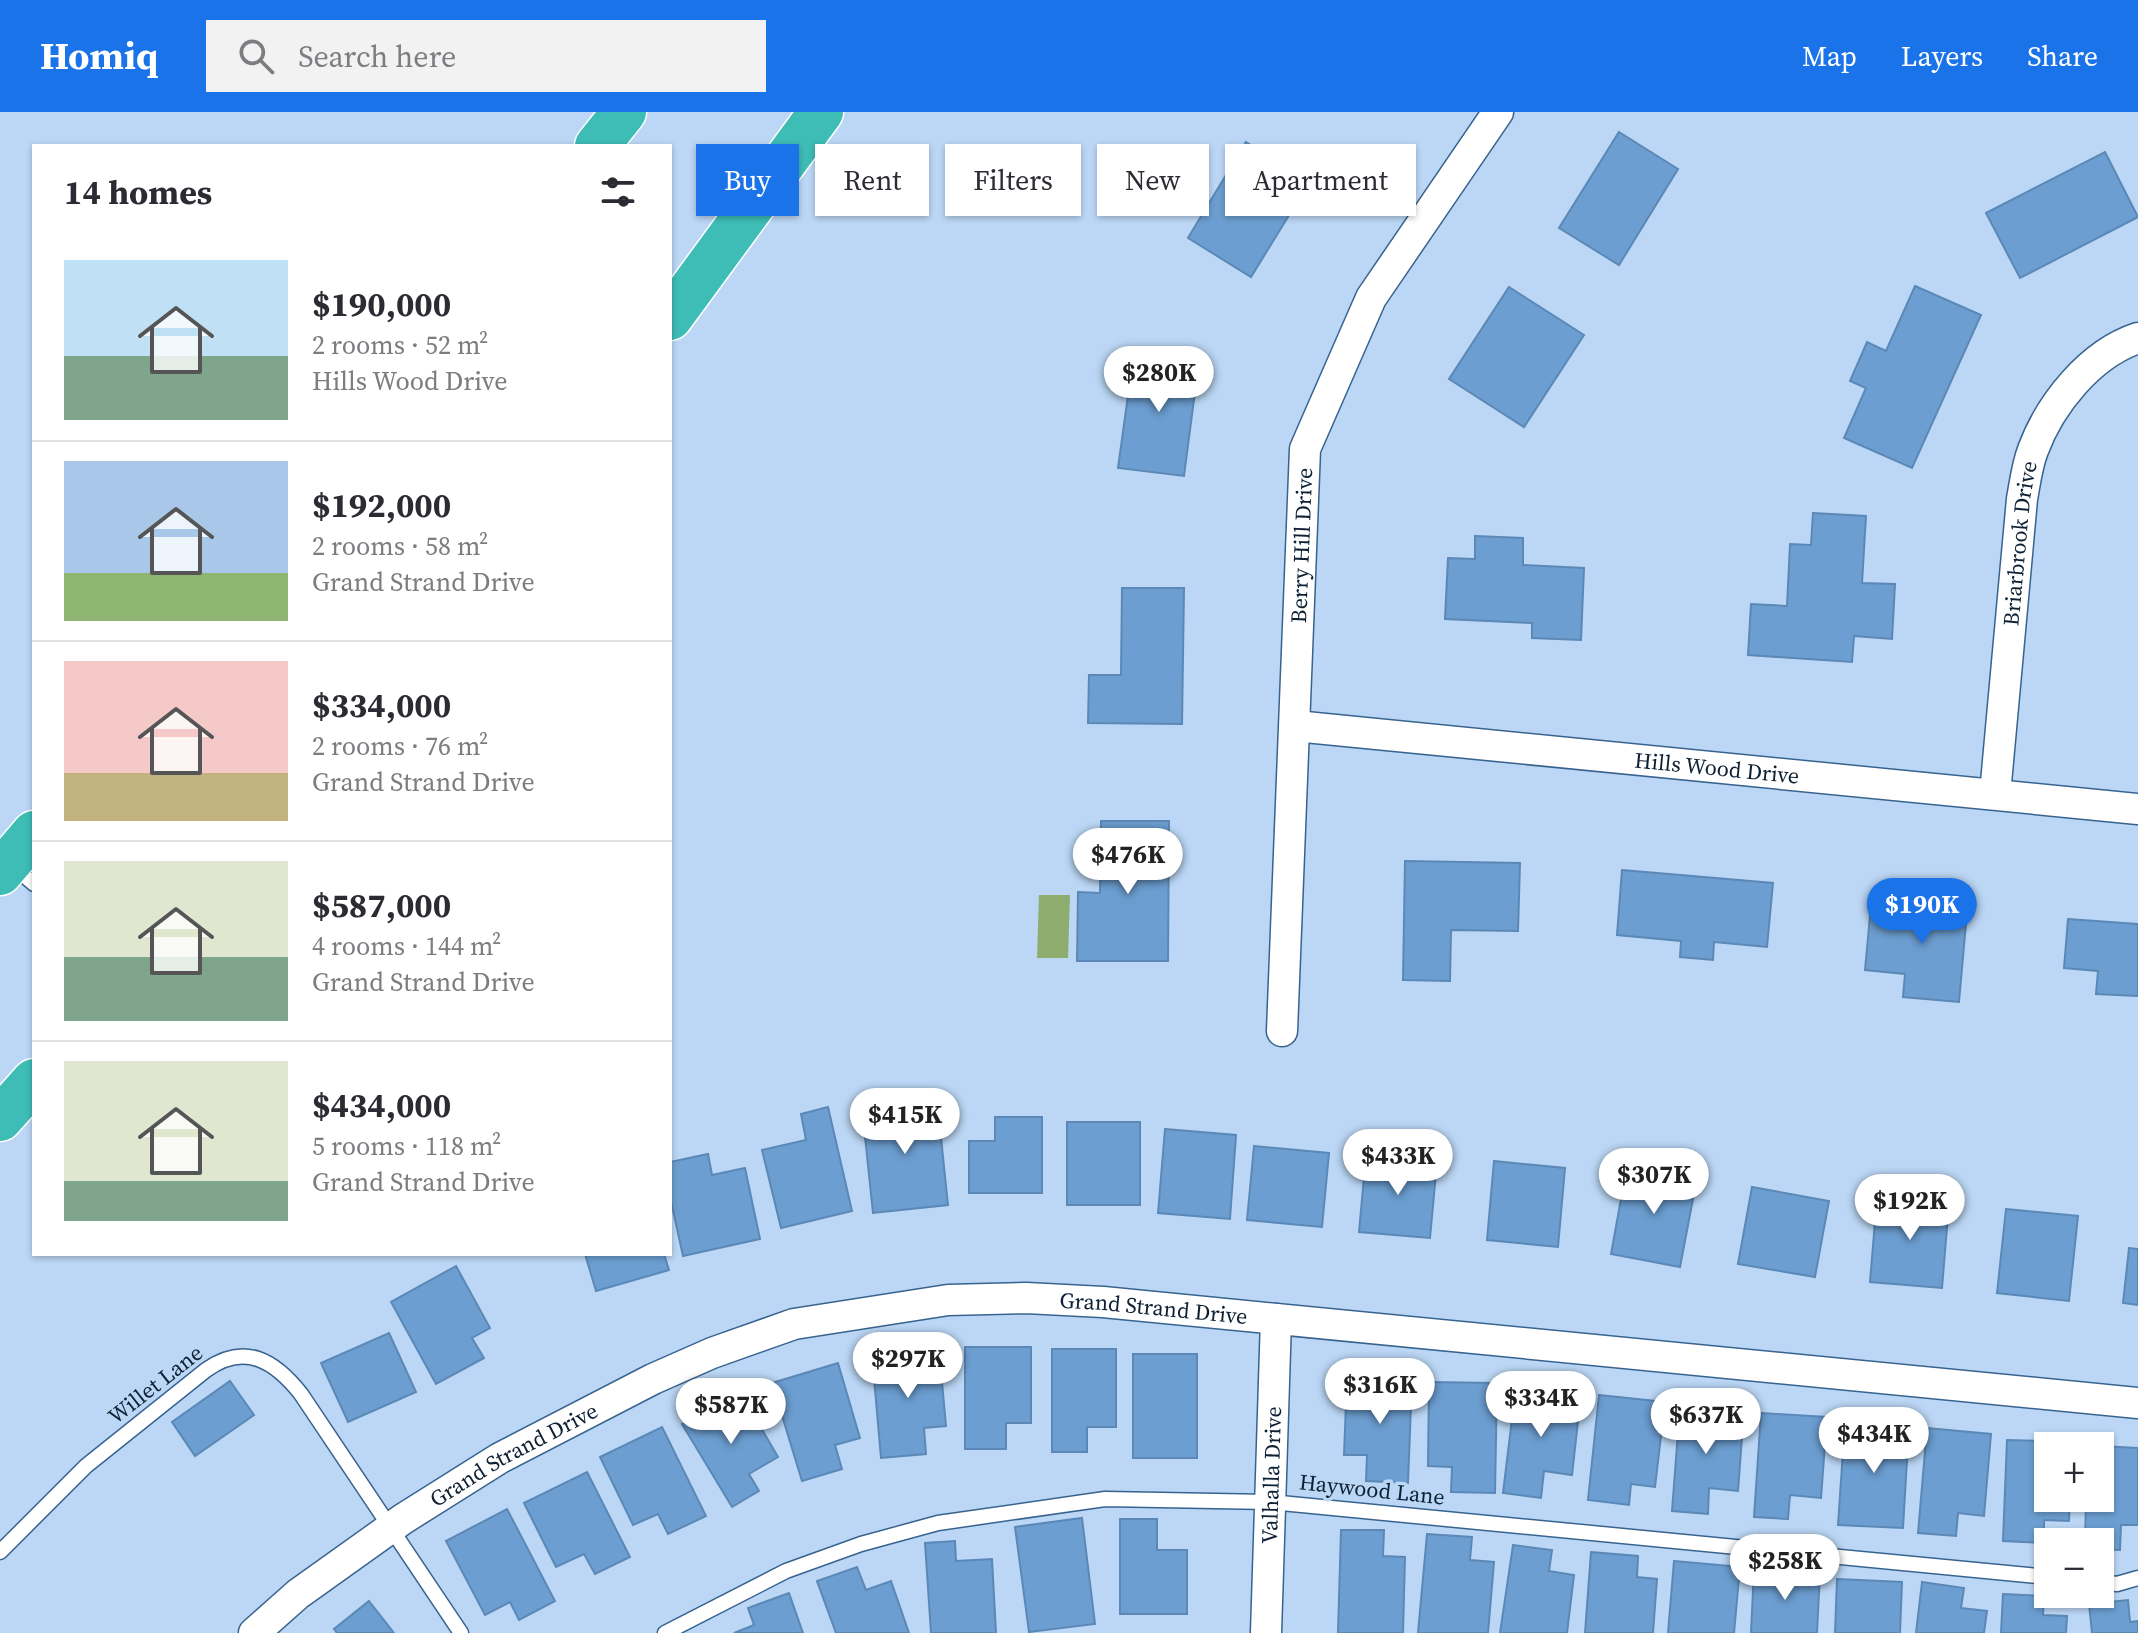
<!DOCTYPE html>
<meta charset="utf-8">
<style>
body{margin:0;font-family:"Source Serif 4",serif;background:#f2f2f3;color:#2b2b33;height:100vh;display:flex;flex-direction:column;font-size:30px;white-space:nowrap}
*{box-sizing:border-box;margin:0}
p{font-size:26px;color:#7c7c81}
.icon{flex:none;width:44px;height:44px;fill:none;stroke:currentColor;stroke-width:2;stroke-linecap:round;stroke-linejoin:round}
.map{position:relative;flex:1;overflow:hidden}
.side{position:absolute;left:32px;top:32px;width:640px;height:1112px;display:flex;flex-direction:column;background:#fff;border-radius:0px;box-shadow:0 2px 6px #0004}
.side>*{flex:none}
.banner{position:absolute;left:696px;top:32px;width:760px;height:72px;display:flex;gap:16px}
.controls{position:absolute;left:2034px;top:1320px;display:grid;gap:16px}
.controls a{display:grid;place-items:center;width:80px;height:80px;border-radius:0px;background:#fff;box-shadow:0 2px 6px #0004;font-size:40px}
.price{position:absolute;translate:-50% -68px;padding:0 18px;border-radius:28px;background:#fff;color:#222;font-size:26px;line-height:52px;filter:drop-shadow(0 2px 4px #0008)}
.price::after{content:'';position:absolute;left:50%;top:48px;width:24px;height:18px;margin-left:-12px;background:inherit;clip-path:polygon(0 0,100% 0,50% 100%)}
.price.on{background:#1a73e8;color:#fff}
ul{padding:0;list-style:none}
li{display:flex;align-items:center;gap:24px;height:200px;padding:0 32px}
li+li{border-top:2px solid #e1e1e2}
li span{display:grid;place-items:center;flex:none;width:224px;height:160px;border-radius:0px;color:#555}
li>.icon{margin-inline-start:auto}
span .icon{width:96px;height:96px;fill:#fffc;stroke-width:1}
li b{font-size:34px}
h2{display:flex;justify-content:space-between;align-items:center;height:96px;padding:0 32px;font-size:34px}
.chip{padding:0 28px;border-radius:0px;background:#fff;box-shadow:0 2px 6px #0004;font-size:28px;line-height:72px}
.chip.on{background:#1a73e8;color:#fff}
header{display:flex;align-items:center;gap:48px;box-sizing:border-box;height:112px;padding:0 40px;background:#1a73e8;color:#fff}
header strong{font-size:38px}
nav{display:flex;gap:44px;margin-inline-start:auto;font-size:28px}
.search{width:560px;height:72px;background:#f2f2f3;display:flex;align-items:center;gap:20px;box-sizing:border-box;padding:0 28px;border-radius:0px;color:#7c7c81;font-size:30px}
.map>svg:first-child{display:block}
</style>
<header>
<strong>Homiq</strong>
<div class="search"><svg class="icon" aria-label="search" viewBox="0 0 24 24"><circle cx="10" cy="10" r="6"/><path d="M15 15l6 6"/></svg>Search here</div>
<nav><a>Map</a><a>Layers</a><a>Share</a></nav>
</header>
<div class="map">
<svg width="2138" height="1521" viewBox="0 0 2138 1521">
<rect width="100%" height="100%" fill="#bbd7f5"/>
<path fill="#8dac6e" d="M1039 783H1070L1068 846H1037Z"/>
<g fill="#6c9ed1" stroke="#5b88b6" stroke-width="2">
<path d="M1619 20 1678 57 1619 153 1559 116Z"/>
<path d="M1246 30 1310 69 1251 165 1188 126Z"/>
<path d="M2105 40 2138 105 2020 166 1986 101Z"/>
<path d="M1915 174 1981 203 1912 356 1844 326 1866 276 1850 269 1867 230 1886 239Z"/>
<path d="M1509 175 1584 223 1524 315 1449 267Z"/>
<path d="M1134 240 1199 249 1184 364 1118 356Z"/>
<path d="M1813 401 1866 404 1862 471 1895 472 1892 527 1854 524 1852 550 1748 543 1751 492 1787 494 1790 432 1811 433Z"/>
<path d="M1475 424 1523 426V453L1584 456 1581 528 1532 526V511L1445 507 1448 446 1475 447Z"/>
<path d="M1122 476H1184L1182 612 1088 611 1089 563H1121Z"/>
<path d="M1101 709H1169L1168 849H1077L1078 780 1100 781Z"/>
<path d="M1405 749 1520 751 1518 819 1451 818 1450 869 1403 868Z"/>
<path d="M1622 758 1773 771 1767 835 1714 830 1713 848 1680 845 1681 829 1617 823Z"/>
<path d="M1900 783 1968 789 1959 890 1903 885 1905 862 1865 858 1870 804 1897 807Z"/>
<path d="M2068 807 2138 812V884L2096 882 2098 859 2064 856Z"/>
<path d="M937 987 948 1093 873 1101 862 996Z"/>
<path d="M828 995 852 1099 781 1116 762 1038 806 1028 801 1002Z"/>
<path d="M995 1005H1042V1081H969V1029H995Z"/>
<rect x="1067" y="1010" width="73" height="83"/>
<path d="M1165 1017 1236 1023 1230 1107 1158 1101Z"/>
<path d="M1254 1034 1329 1041 1322 1115 1247 1108Z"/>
<path d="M708 1042 712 1063 745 1056 760 1127 683 1144 670 1085V1050Z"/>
<path d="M1366 1043 1437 1050 1430 1126 1359 1120Z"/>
<path d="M1494 1049 1565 1056 1558 1135 1487 1128Z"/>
<path d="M1627 1054 1697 1066 1680 1155 1611 1142Z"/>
<path d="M1752 1075 1829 1089 1815 1165 1738 1152Z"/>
<path d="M1877 1085 1949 1091 1942 1176 1870 1170Z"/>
<path d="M2006 1097 2078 1104 2069 1189 1997 1181Z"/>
<path d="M2129 1136 2138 1137V1193L2123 1191Z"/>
<path d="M585 1142H664L669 1158 596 1179Z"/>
<path d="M456 1154 490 1216 472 1226 484 1246 436 1272 391 1190Z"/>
<path d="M389 1221 416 1280 348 1310 321 1251Z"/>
<path d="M965 1235H1031V1311H1006V1337H965Z"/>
<path d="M939 1237 946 1314 924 1316 926 1342 881 1346 872 1243Z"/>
<path d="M1052 1237H1116V1315H1087V1340H1052Z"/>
<rect x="1133" y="1242" width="64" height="104"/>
<path d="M838 1251 860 1326 835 1333 842 1357 802 1369 772 1271Z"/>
<path d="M1347 1265 1412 1267 1408 1371 1366 1369 1367 1343H1344Z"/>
<path d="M230 1269 254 1303 195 1344 172 1310Z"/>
<path d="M1429 1270 1497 1271 1495 1381 1451 1380 1452 1355 1428 1354Z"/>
<path d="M1516 1274 1581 1282 1572 1363 1544 1359 1541 1386 1503 1381Z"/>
<path d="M739 1278 778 1345 749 1362 759 1379 732 1395 682 1312Z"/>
<path d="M1599 1283 1665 1290 1655 1375 1631 1372 1629 1393 1588 1388Z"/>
<path d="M1680 1294 1744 1298 1738 1379 1709 1376 1708 1402 1672 1399Z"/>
<path d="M1761 1301 1827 1305 1821 1386 1790 1383 1788 1407 1754 1405Z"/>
<path d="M1845 1309 1909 1314 1903 1416 1838 1413Z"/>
<path d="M662 1315 706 1404 668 1422 658 1402 633 1413 600 1345Z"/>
<path d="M1927 1316 1991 1322 1984 1404 1958 1401 1956 1424 1918 1421Z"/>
<path d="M2007 1328 2072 1330V1334H2048V1386H2070L2069 1409 2044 1408V1431L2003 1429Z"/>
<path d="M2100 1334 2138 1336V1413H2121L2120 1438 2100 1437V1430H2085L2086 1386H2100Z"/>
<path d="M587 1360 630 1445 595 1462 584 1442 556 1455 524 1391Z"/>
<path d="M507 1397 555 1489 519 1508 510 1490 485 1503 446 1429Z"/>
<path d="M1082 1406 1095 1512 1029 1520 1015 1415Z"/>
<path d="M1120 1407H1157V1438H1187V1502H1120Z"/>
<path d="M1341 1418H1384L1383 1444 1405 1445 1403 1521H1338Z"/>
<path d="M1427 1422 1472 1425 1470 1448 1494 1450 1488 1521H1418Z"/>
<path d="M955 1429 956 1449 992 1447 996 1521H931L925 1431Z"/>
<path d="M1513 1433 1552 1438 1549 1459 1574 1463 1567 1521H1500Z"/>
<path d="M1591 1440 1638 1444 1637 1465 1657 1467 1653 1521H1585Z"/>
<path d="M1674 1449 1740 1455 1734 1521H1668Z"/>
<path d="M857 1455 866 1478 891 1469 909 1521H836L817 1469Z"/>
<path d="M1754 1457 1820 1460 1817 1521H1751Z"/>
<path d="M1837 1467 1902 1470 1900 1521H1835Z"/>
<path d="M1922 1470 1964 1476 1961 1496 1987 1499 1984 1521H1916Z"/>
<path d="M789 1481 803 1521H734L754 1513 748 1496Z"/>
<path d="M2003 1482 2044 1484 2043 1503 2067 1504 2066 1521H2001Z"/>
<path d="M2128 1488 2130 1510 2138 1509V1521H2092L2089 1492Z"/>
<path d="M369 1489 394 1521H337L334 1517Z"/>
</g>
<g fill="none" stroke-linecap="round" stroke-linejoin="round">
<defs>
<g id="service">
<path d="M12 753 34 772"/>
<path d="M0 1440 86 1354 206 1258C245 1230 275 1249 301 1282L461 1521"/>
<path d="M2100 1470 2117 1472 2138 1466"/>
<path d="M665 1521 786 1459 861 1432 938 1411 1105 1387 1270 1390 2048 1465"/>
</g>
<g id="minor">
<path id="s1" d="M1295 614 2138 697"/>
<path id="s2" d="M1995 682 2022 387C2025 371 2027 353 2033 338 2050 292 2090 242 2138 226"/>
<path id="s3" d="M1282 919 1305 337 1371 186 1498 0"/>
<path id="s4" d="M254 1521 298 1482 403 1407 500 1346 653 1267 712 1241 794 1212 948 1188 1026 1186 1103 1190 2138 1291"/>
<path id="s5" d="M1266 1521 1276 1207"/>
</g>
<g id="motorway">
<path d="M597 34 624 0"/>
<path d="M670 206 821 0"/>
<path d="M0 761 34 721"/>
<path d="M0 1007 34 969"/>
</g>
</defs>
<use href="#service" stroke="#38638f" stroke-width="17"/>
<use href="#minor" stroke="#38638f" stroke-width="33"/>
<use href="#motorway" stroke="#fff" stroke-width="47"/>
<use href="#service" stroke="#fff" stroke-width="14"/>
<use href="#minor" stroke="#fff" stroke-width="30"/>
<use href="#motorway" stroke="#3ebcb6" stroke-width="44"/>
</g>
<g text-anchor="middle" stroke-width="7" stroke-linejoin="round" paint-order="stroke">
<g font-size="22" fill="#0e2033" stroke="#bbd7f5">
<text dy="8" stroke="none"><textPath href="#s2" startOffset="252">Briarbrook Drive</textPath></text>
<text dy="8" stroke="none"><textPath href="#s3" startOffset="486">Berry Hill Drive</textPath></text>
<text dy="8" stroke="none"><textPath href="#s1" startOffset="424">Hills Wood Drive</textPath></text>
<text dy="8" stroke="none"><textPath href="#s4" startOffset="988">Grand Strand Drive</textPath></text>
<text transform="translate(155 1272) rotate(-38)" y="8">Willet Lane</text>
<text dy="8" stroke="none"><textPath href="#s4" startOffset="316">Grand Strand Drive</textPath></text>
<text dy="8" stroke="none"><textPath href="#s5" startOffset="158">Valhalla Drive</textPath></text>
<text transform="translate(1372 1377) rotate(6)" y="8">Haywood Lane</text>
</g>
</g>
</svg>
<div class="controls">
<a>+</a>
<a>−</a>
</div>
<b class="price" style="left:1159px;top:302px">$280K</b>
<b class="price" style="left:1128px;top:784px">$476K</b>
<b class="price on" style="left:1922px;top:834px">$190K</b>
<b class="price" style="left:905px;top:1044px">$415K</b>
<b class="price" style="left:1398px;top:1085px">$433K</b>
<b class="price" style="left:1654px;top:1104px">$307K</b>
<b class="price" style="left:1910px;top:1130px">$192K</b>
<b class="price" style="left:908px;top:1288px">$297K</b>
<b class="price" style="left:1380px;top:1314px">$316K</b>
<b class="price" style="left:1541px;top:1327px">$334K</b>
<b class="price" style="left:731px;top:1334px">$587K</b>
<b class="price" style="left:1706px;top:1344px">$637K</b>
<b class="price" style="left:1874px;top:1363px">$434K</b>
<b class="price" style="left:1785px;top:1490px">$258K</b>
<div class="banner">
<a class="chip on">Buy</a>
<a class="chip">Rent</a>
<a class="chip">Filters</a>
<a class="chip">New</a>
<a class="chip">Apartment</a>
</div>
<section class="side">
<h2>14 homes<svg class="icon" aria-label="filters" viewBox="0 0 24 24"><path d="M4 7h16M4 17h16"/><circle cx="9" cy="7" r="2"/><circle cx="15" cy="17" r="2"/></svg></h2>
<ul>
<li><span style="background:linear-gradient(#bfe0f5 60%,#7fa58c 0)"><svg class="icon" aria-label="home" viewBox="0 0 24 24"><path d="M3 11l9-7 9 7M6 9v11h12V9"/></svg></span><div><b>$190,000</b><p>2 rooms · 52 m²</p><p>Hills Wood Drive</p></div></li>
<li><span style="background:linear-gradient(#a9c7e8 70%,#8fb573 0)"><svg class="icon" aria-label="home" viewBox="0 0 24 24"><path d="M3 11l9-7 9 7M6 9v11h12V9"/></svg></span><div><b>$192,000</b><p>2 rooms · 58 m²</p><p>Grand Strand Drive</p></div></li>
<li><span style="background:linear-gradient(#f6c9c9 70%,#c2b280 0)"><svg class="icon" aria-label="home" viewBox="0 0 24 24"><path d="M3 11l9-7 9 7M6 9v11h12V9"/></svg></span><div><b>$334,000</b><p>2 rooms · 76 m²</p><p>Grand Strand Drive</p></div></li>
<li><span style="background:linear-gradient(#dfe7d0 60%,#7fa58c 0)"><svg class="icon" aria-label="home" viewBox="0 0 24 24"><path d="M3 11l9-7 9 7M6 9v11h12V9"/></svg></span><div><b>$587,000</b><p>4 rooms · 144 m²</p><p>Grand Strand Drive</p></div></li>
<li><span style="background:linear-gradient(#dfe7d0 75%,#7fa58c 0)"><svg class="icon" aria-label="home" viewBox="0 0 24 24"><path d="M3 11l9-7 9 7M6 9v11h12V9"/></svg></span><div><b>$434,000</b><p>5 rooms · 118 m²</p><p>Grand Strand Drive</p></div></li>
</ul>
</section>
</div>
